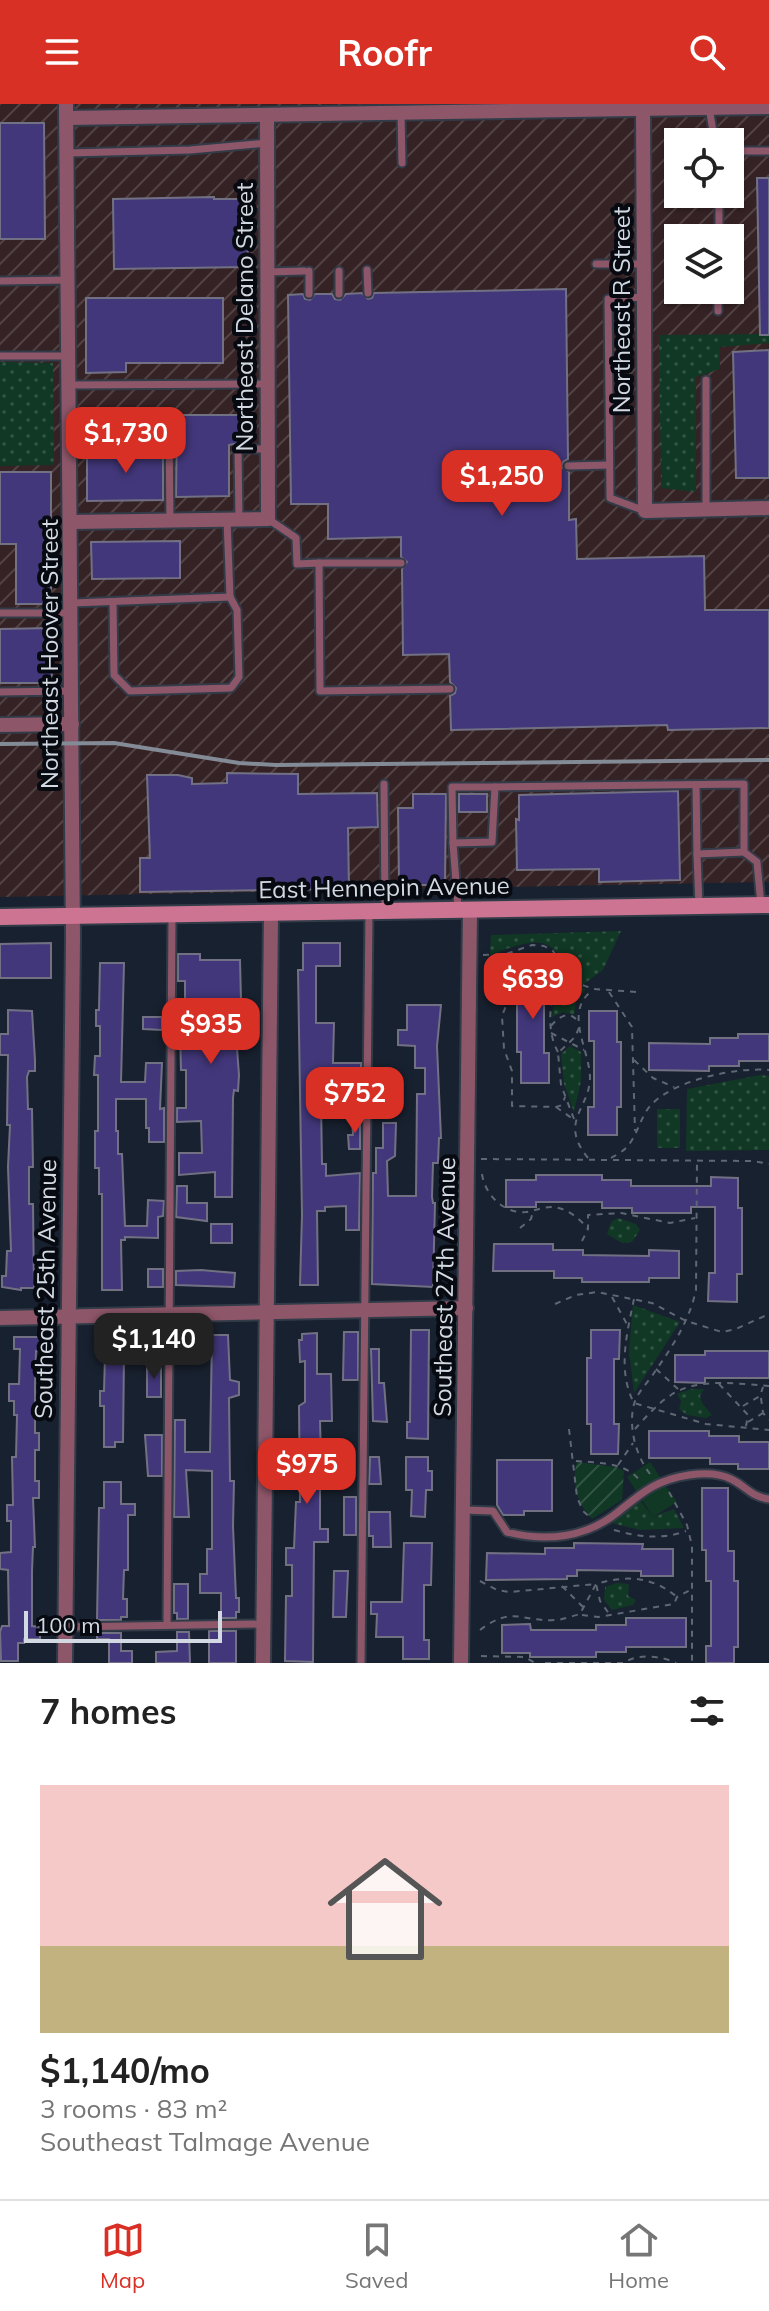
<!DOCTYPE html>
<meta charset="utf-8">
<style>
body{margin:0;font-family:Mulish,sans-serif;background:#f6f6f6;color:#222;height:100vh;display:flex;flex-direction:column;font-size:30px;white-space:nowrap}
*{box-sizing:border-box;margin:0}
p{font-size:26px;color:#767676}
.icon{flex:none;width:44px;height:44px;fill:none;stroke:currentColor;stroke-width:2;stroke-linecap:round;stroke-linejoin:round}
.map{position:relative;height:1559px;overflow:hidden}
.drawer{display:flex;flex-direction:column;background:#fff;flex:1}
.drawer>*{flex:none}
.controls{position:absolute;left:664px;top:24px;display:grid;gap:16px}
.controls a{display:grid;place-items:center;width:80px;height:80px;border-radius:0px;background:#fff;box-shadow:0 2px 6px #0004;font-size:40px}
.scale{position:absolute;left:24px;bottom:20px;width:198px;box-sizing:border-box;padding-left:8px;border:4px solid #d2d9e2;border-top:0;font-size:22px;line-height:28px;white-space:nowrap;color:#d2d9e2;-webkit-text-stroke:6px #070b11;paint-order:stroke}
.price{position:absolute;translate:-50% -68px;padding:0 18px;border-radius:16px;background:#d93025;color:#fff;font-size:26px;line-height:52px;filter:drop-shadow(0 2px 4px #0008)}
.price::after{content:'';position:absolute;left:50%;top:48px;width:24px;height:18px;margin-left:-12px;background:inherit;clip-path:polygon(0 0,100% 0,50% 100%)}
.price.active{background:#222;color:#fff}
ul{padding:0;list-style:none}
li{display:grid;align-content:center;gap:16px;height:424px;padding:0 40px}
li span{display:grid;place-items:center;height:248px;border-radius:0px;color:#555}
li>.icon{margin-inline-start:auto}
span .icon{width:144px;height:144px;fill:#fffc;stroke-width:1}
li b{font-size:34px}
h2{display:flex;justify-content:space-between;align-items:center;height:96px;padding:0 40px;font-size:34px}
header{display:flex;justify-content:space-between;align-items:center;height:104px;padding:0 40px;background:#d93025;color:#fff;font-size:36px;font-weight:700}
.dock{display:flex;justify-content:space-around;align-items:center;height:112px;border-top:2px solid #e0e0e0;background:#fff;font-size:22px;color:#767676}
.dock a{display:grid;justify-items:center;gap:4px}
.dock .active{color:#d93025}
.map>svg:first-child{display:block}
</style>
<header><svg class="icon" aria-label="menu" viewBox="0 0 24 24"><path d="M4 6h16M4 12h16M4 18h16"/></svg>Roofr<svg class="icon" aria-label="search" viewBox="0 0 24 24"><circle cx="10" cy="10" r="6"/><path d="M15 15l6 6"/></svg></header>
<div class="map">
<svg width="769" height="1559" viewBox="0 0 769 1559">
<defs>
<pattern id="industrial-furrows" width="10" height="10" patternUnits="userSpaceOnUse" patternTransform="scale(2)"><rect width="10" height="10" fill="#352224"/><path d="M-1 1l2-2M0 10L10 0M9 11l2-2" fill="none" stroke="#514244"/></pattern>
<pattern id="park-dots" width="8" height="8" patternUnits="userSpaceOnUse" patternTransform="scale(2)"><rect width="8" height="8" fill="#103824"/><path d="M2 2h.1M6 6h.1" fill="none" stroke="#325444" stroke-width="1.8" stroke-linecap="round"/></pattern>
<pattern id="garden-furrows" width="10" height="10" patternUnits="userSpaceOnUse" patternTransform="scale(2)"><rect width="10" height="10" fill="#103824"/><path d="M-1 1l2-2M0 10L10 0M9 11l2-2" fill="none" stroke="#325444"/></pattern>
</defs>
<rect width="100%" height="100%" fill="#18212f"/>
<path fill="url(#industrial-furrows)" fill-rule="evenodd" d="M0 0H769V778L0 793ZM678 38H730V90H678ZM678 134H730V186H678Z"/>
<path fill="#103824" d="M650 1358 677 1398 653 1413 627 1373Z"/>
<g fill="url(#park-dots)">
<path d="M769 230V239L720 243V265L696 273V388L661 384 659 231Z"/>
<path d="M0 258 53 259 54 361 0 362Z"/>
<path d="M621 827 603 866 581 882C549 832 546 830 490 851L491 831Z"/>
<path d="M561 866 570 878 586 885 576 898 574 911 563 908 552 913 556 881Z"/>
<path d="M570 942 581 948V977L574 1008 564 980 561 950Z"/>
<path d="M760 971 769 972V1046L686 1047 687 985Z"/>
<rect x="657" y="1005" width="23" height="39"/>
<path d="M618 1114 636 1120 640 1126 632 1138 622 1139 607 1130 611 1118Z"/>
<path d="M633 1201 680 1218 634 1289 629 1247Z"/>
<path d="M691 1285H704L700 1292 702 1299 712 1311 706 1314 687 1311 679 1305 681 1297 677 1290Z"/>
<path d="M639 1395 653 1413 674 1405 684 1424 640 1426 607 1418Z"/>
<path d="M617 1479 629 1480 628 1492 636 1496 633 1501 612 1506 604 1496 605 1483Z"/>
</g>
<path fill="url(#garden-furrows)" d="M577 1358 616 1363 624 1367 622 1396 592 1415C577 1400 571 1377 577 1358Z"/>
<g fill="#42377a" stroke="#727184" stroke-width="2">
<path d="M0 19H44L45 135H0Z"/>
<path d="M757 74H769V231H760Z"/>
<path d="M214 93V95H247L248 163 114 165 113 95Z"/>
<path d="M566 185 568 355 563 358 562 363 569 368V416L576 415 577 455 704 452 705 506H769V624L668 626 667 621 451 626 450 592 455 589 456 584 450 578 449 550 403 551 402 465 407 458 401 453V433L328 435V400H291L288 191 303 190 305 195 310 196 315 190H332L335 195 340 196 346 190 362 189 368 195 372 194 374 189Z"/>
<path d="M86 194H223V259H126V268L86 269Z"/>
<path d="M769 246V374H736L733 248Z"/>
<path d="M177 311H243L244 338 229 341V392L176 393Z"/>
<path d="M144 338H163V396L87 397V348L144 347Z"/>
<path d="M0 368H51V500H16V440H0Z"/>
<path d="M180 437V474L92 475 91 438Z"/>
<path d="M51 524 52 579H0V525Z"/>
<path d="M227 669 298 670V690L377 689 378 723 348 724 349 785 140 788V754H150L147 671H178L192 674V680L227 679Z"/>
<path d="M678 687 680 776 599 778V765L517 766 516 715 519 716V691Z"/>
<path d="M413 690H446L445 781H399L398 704H413Z"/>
<rect x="459" y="690" width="28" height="18"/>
<path d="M51 839V874H0V840Z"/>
<path d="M303 839H340V862H316V919H334L333 959H361V989H336V998H321L322 1060H326V1072L360 1069 359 1126H346V1102L325 1103V1107H317L318 1181H300L302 1111 298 866H303Z"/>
<path d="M178 850H200V856H240L241 897H232L233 931H236L239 971 238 987 234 986 233 994 232 1093H215V1068L179 1071V1049H202L201 1017 177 1018V1004H186V966H181L180 928 207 927V901H185V877H178Z"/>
<path d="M522 854 550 855V883H544V949H549V979H521V948H517V883H522Z"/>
<path d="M100 859H124L121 978H145L146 959H162L160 1005 164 1004V1038H149V1024H146V995H116V1027H118V1050H122L125 1122H147L148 1096 164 1097 163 1112 158 1113V1134L125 1133V1136H121L122 1186H102V1090H99V1064H95V1027H98V971H94L95 952H100V922H96V906H99Z"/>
<path d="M407 901H441L437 942 441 1034H439L438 1059H433L432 1093 433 1099H435L433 1183 372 1180 373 1069H376V1044H383V1019H396L395 1052 387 1057 388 1092H416L417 990H425V964H415V942L398 941V926H407Z"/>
<path d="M8 906 32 907 35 956V967H29L27 973 28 1005H32L33 1063H29V1100H33L34 1184H21V1186L2 1183V1172H6L7 1147H11L8 1063 10 1021H7L8 951H0V930H8Z"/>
<path d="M589 907H617V938H621V1003H617V1031H588V1003H594V937H589Z"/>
<path d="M143 913H162V926L143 925Z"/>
<path d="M738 930H769V957H739V962H709V967L649 966V939L710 940V934H738Z"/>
<path d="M352 1013H360V1045H349L348 1031H353Z"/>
<path d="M536 1071H602V1076H631V1082H711V1073L738 1074V1104H742V1170H737V1198L708 1197 709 1169H715V1103H691V1109H632V1104H602V1098H536V1103H506V1076H536Z"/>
<path d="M177 1082H187V1099H207V1117L176 1113Z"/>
<rect x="211" y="1120" width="21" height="19"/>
<path d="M494 1140H553V1146H583V1151L649 1152V1146L679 1147V1174H649V1178H582V1174H554V1167H493Z"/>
<rect x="148" y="1165" width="15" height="18"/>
<path d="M201 1166 235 1169 234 1183 176 1181V1167Z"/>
<path d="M411 1226H429L428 1335 407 1334V1318H410Z"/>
<path d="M591 1226H620L619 1255H614V1320H619L618 1350H591V1320H587V1254H591Z"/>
<path d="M344 1228H358V1276H343Z"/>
<path d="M317 1229V1270H331L332 1317H320L321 1355H324V1369H320V1425H328V1438H314L313 1558 285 1557 286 1492H292V1461H286V1444H294L296 1398H300L299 1302 305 1298V1257L300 1258 299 1236H302V1230Z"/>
<path d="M138 1231V1252H124L123 1338H115V1343H104V1302H100V1287H104L105 1252H100V1232Z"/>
<path d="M212 1231H228L230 1276 239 1278V1291L229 1294 230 1377H234L233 1422 236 1494H239V1508H236V1514H221V1489H200V1470H207V1445H212V1367L186 1366 189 1413H174L175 1316H185V1348H210Z"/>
<path d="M14 1233H48V1248L36 1247 35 1280V1329H39V1346H35V1377H39V1394H33L35 1443H33L32 1467V1522L40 1523V1535H24V1539H18V1557H1L0 1528 2 1522H9L8 1466 0 1465V1449L11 1448V1417H7V1401H13L12 1353H16L17 1311H14V1297H9V1280H19L20 1245H14Z"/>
<path d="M371 1245H379V1279H384L387 1318 373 1317Z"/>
<path d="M705 1247H769V1274H705V1279L675 1278V1251H705Z"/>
<rect x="147" y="1261" width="14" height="32"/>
<path d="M649 1327H709V1332H739V1338H769V1365H738V1360H710V1354H649Z"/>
<path d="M145 1331H162V1372H148Z"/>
<path d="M370 1353H379L381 1380H369Z"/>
<path d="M406 1353H428V1367H432V1386H426L425 1413 411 1412 412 1386H406Z"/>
<path d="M497 1356H552V1407H524V1411H503L497 1401Z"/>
<path d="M104 1378H121V1400H135V1411H128V1466H124L123 1495H127V1513H121V1516H97L99 1404H104Z"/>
<path d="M702 1384H728V1447H734V1477H738V1543H734V1559H706V1542H711V1477H706V1446H702Z"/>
<rect x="344" y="1393" width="12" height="38"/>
<path d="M369 1408H390L391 1443H373V1432H369Z"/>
<path d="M404 1439H432L431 1481H424V1536H429V1555H403V1533H376L377 1510H371V1498H402Z"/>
<path d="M574 1439 643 1440 642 1445H673V1472H641V1467L577 1466V1472H567V1475L486 1476 487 1449 545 1450V1444H574Z"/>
<path d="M334 1467H348L346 1513H333Z"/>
<path d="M174 1480H188V1515H177V1509H174Z"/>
<path d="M626 1514H686V1543H626V1548H596V1553H530V1549H502V1521L530 1520 531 1526H596V1521H626Z"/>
<rect x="209" y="1527" width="27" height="32"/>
<path d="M177 1528H189L190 1559H156V1548L177 1547Z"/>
<path d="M97 1529H121V1547H132V1559H109V1535H97Z"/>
</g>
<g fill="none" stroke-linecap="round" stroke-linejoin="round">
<defs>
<g id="lane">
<path d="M709 4 715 38"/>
<path d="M401 9 402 59"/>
<path d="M730 47H769"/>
<path d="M67 49 190 46 267 39"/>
<path d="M719 134V90"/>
<path d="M596 160H644"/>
<path d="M367 166 368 189"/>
<path d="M309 167V190"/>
<path d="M339 167V190"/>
<path d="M267 168 304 167"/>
<path d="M0 177 68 176"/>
<path d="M644 193 608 195 610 394 645 407"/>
<path d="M718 207V186"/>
<path d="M0 252H67"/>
<path d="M70 281 267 280"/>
<path d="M70 329 169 328 170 415"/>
<path d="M568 362 609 361"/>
<path d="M706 405V276"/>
<path d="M239 415 238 345H267"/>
<path d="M268 415 296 434 297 460 319 459 320 587 450 585"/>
<path d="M319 459H401"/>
<path d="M113 498 114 571 130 587 231 584 239 573 237 506 230 493"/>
<path d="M72 499 230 493 227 416"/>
<path d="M0 509H70"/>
<path d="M0 588 70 587"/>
<path d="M384 680 385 806"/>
<path d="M696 681 697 750"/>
<path d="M453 739 452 683H495"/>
<path d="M699 802 697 750 744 748"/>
<path d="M458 804 453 739 492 738 495 683 744 680V748L757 758 761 801"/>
<path d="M464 1406 493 1407 507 1428C546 1438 586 1434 618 1408 643 1388 656 1376 689 1371 703 1369 719 1369 731 1375 746 1382 751 1393 769 1395"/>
<path d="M167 1521 172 812"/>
<path d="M65 1523 263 1520"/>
<path d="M361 1559 369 809"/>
</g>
<g id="street">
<path d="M643 0 645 407 769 404"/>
<path d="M67 14 769 3"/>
<path d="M71 418 268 415 267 11"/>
<path d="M0 621 72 620"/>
<path d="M0 1214 466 1204"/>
<path d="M65 1559 73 834 66 0"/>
<path d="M263 1559 271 810"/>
<path d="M461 1559 470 807"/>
</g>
<path id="secondary" d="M0 813 769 801"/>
</defs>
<use href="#lane" stroke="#323b48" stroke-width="11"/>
<use href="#street" stroke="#323b48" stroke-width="18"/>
<use href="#secondary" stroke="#323b48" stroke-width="20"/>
<g stroke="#5f6774" stroke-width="2" stroke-dasharray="6 6" stroke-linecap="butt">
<path d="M499 850 513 869 515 879 502 912 504 945 512 967V1002L556 1003 562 1001 565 993"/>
<path d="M483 851 506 850 532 841 544 842 553 847 573 878 594 885 637 888"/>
<path d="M609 888 632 923 635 1027"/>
<path d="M551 922C558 913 570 905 578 918"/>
<path d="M551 929 584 946"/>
<path d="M558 948C543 921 553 886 561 857"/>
<path d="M634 956 653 974 674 983"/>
<path d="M556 1003 573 1015"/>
<path d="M574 1015 561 981 558 949 575 933 579 924"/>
<path d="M588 1054C558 1017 590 1005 590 973 589 944 563 907 593 886"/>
<path d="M611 1054C616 1051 622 1048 626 1044 637 1033 640 1013 651 1001 674 976 736 963 769 966"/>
<path d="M481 1055 753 1057 769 1060"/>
<path d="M482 1070C485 1091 504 1110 526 1108 534 1107 542 1103 551 1103 566 1103 579 1114 588 1125"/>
<path d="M520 1124 531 1115 533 1107"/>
<path d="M582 1137 588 1125V1111L621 1109 670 1119 695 1114"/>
<path d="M612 1193 628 1222"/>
<path d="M634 1195C627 1229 617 1267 634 1299L706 1320 769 1326"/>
<path d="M555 1200 576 1191 597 1188 652 1199 686 1217 722 1228 736 1225 769 1210"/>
<path d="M656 1265 678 1285"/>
<path d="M719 1280 748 1311 746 1322"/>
<path d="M761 1294 763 1309 769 1316"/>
<path d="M743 1302 760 1292 763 1283"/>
<path d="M748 1318 763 1309"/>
<path d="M569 1325 577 1393 583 1407 591 1414"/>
<path d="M635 1325C644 1315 659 1298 671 1291 698 1273 738 1280 769 1282"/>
<path d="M576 1357C599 1359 626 1358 640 1377"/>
<path d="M618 1361 633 1339"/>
<path d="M650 1370C636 1352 628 1323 634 1300 637 1289 648 1278 654 1269 672 1243 689 1218 696 1186L697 1056"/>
<path d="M669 1388 687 1421 692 1442V1559"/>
<path d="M614 1426C639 1433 661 1436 686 1427"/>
<path d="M480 1477 497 1486 510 1488 596 1480 600 1497 610 1511"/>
<path d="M562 1482 583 1503"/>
<path d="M582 1511 598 1513 674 1500 677 1493 692 1485"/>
<path d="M480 1526C513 1501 521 1518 554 1516 563 1516 572 1512 580 1510L596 1480C626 1471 652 1472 677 1493"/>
<path d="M481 1552 525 1553 535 1559"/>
<path d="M545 1559H624C636 1549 663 1552 676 1559"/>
</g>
<use href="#lane" stroke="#8e5769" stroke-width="7"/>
<use href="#street" stroke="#8e5769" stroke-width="14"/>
<use href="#secondary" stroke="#cc7492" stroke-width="16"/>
<path stroke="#838b96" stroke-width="4" d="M0 640 114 639 239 659 276 661 769 656"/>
</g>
<g text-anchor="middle" stroke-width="8" stroke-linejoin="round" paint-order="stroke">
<g font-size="24" fill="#d2d9e2" stroke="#070b11">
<text transform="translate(622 206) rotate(-90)" y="8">Northeast R Street</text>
<text transform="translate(245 213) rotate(-90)" y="8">Northeast Delano Street</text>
<text transform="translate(50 550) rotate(-90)" y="8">Northeast Hoover Street</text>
<text transform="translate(384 784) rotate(-1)" y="8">East Hennepin Avenue</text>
<text transform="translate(445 1183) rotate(-89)" y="8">Southeast 27th Avenue</text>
<text transform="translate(46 1185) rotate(-89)" y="8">Southeast 25th Avenue</text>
</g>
</g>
</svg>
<div class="controls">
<a><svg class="icon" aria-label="locate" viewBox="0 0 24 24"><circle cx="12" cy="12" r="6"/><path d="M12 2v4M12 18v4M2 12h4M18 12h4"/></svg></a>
<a><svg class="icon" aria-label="layers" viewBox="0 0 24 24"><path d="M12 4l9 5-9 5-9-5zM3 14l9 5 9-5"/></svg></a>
</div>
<div class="scale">100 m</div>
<b class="price" style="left:126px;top:371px">$1,730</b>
<b class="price" style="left:502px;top:414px">$1,250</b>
<b class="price" style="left:533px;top:917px">$639</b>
<b class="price" style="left:211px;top:962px">$935</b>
<b class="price" style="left:355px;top:1031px">$752</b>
<b class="price active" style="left:154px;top:1277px">$1,140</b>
<b class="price" style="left:307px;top:1402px">$975</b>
</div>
<section class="drawer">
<h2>7 homes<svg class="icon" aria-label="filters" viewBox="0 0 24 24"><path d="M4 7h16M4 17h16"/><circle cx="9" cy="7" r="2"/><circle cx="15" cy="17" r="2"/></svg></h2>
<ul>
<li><span style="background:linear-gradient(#f6c9c9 65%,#c2b280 0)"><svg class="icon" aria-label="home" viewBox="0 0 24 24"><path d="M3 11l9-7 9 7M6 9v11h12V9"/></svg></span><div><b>$1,140/mo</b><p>3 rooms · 83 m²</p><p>Southeast Talmage Avenue</p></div></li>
</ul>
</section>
<nav class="dock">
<a class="active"><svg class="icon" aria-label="map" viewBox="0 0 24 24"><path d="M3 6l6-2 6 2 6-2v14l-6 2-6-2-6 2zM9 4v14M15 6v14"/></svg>Map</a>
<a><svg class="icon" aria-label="saved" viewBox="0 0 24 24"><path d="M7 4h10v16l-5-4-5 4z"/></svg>Saved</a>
<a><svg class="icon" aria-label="home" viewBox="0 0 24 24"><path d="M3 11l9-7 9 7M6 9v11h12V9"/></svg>Home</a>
</nav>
